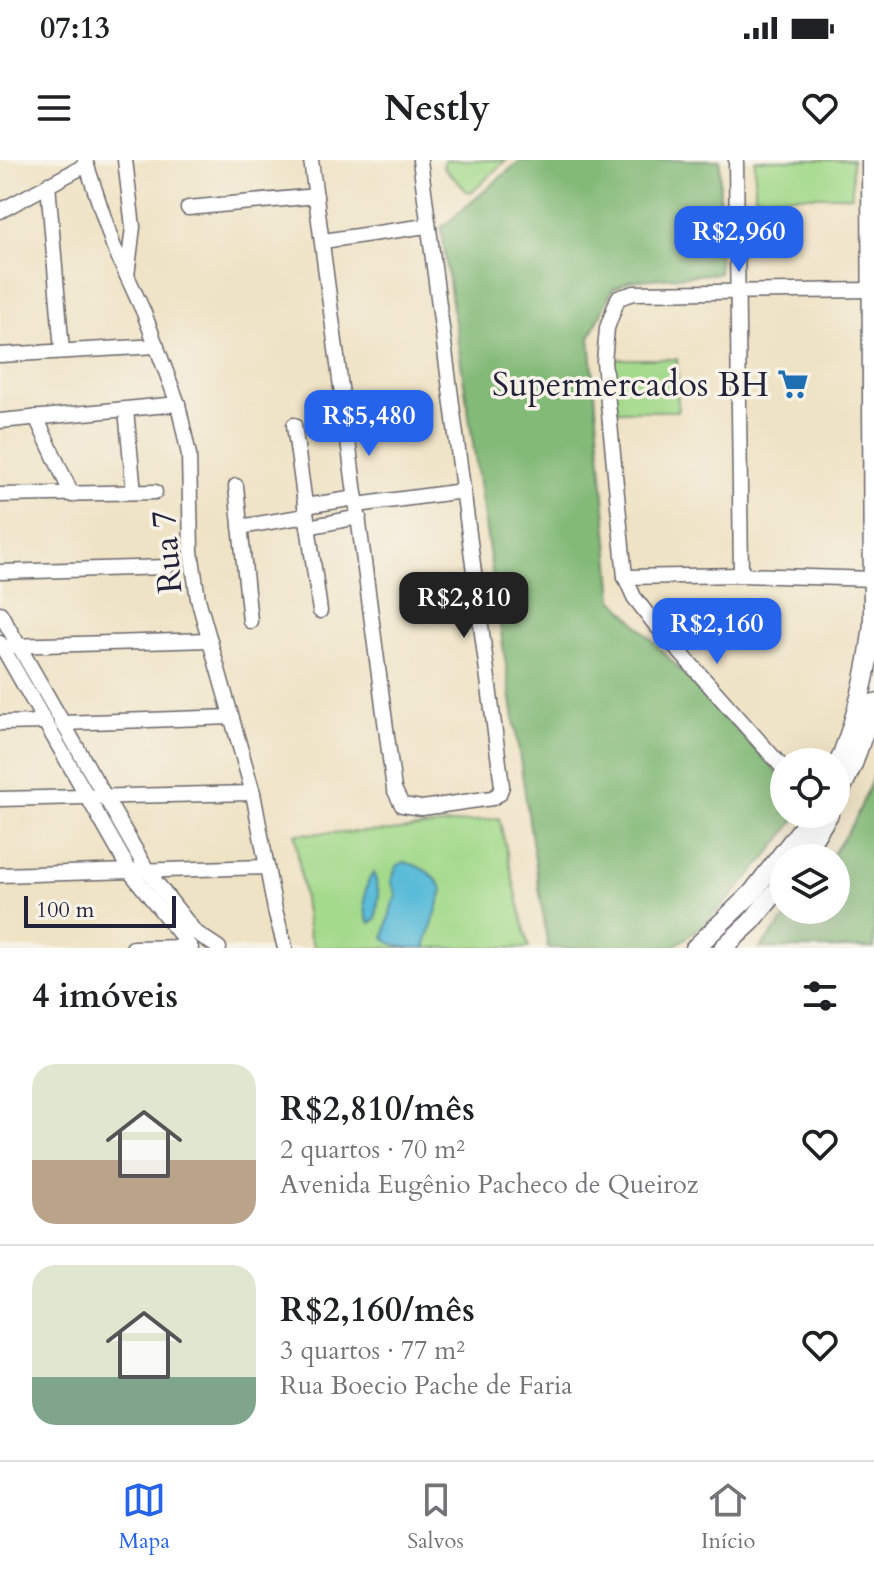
<!DOCTYPE html>
<html lang="pt">
<meta charset="utf-8">
<style>
body{margin:0;font-family:Cardo,serif;background:#f6f6f6;color:#202124;height:100vh;display:flex;flex-direction:column;font-size:30px;white-space:nowrap}
*{box-sizing:border-box;margin:0}
p{font-size:26px;color:#757577}
.icon{flex:none;width:44px;height:44px;fill:none;stroke:currentColor;stroke-width:2;stroke-linecap:round;stroke-linejoin:round}
.map{position:relative;height:788px;overflow:hidden}
.sheet{display:flex;flex-direction:column;background:#fff;flex:1}
.sheet>*{flex:none}
.buttons{position:absolute;left:770px;top:588px;display:grid;gap:16px}
.buttons a{display:grid;place-items:center;width:80px;height:80px;border-radius:50%;background:#fff;box-shadow:0 8px 32px #0002;font-size:40px}
.scale{position:absolute;left:24px;bottom:20px;width:152px;box-sizing:border-box;padding-left:8px;border:4px solid #22223b;border-top:0;font-size:22px;line-height:28px;white-space:nowrap;color:#22223b;-webkit-text-stroke:6px #f7f3e8;paint-order:stroke}
.price{position:absolute;translate:-50% -68px;padding:0 18px;border-radius:16px;background:#2563eb;color:#fff;font-size:26px;line-height:52px;filter:drop-shadow(0 2px 4px #0008)}
.price::after{content:'';position:absolute;left:50%;top:48px;width:24px;height:18px;margin-left:-12px;background:inherit;clip-path:polygon(0 0,100% 0,50% 100%)}
.price.current{background:#222;color:#fff}
ul{padding:0;list-style:none}
li{display:flex;align-items:center;gap:24px;height:200px;padding:0 32px}
li+li{border-top:2px solid #e0e0e0}
li span{display:grid;place-items:center;flex:none;width:224px;height:160px;border-radius:24px;color:#555}
li>.icon{margin-inline-start:auto}
span .icon{width:96px;height:96px;fill:#fffc;stroke-width:1}
li b{font-size:34px}
h2{display:flex;justify-content:space-between;align-items:center;height:96px;padding:0 32px;font-size:34px}
.status{display:flex;justify-content:space-between;align-items:center;height:56px;padding:0 40px;background:#fff;direction:ltr}
.status svg{height:22px;fill:currentColor}
header{display:flex;justify-content:space-between;align-items:center;height:104px;padding:0 32px;background:#fff;font-size:36px;font-weight:800}
.tabs{display:flex;justify-content:space-around;align-items:center;height:112px;border-top:2px solid #e0e0e0;background:#fff;font-size:22px;color:#757577}
.tabs a{display:grid;justify-items:center;gap:4px}
.tabs .current{color:#2563eb}
.map>svg:first-child{display:block}
</style>
<div class="status"><b>07:13</b><svg viewBox="0 0 49 12"><path d="M0 12V9h3v3zM5 12V6h3v6zM10 12V3h3v9zM15 12V0h3v12zM26 1h20v11H26zM47 4h2v5h-2z"/></svg></div>
<header><svg class="icon" aria-label="menu" viewBox="0 0 24 24"><path d="M4 6h16M4 12h16M4 18h16"/></svg>Nestly<svg class="icon" aria-label="heart" viewBox="0 0 24 24"><path d="M12 20l-8-8c-3-5 5-10 8-4 3-6 11-1 8 4z"/></svg></header>
<div class="map">
<svg width="874" height="788" viewBox="0 0 874 788">
<rect width="100%" height="100%" fill="#f7f3e8"/>
<filter id="ink" filterUnits="userSpaceOnUse"><feTurbulence type="fractalNoise" baseFrequency=".0125" numOctaves="2"/><feDisplacementMap in="SourceGraphic" scale="16" xChannelSelector="R" yChannelSelector="G"/><feConvolveMatrix kernelMatrix="1 2 1 2 8 2 1 2 1" color-interpolation-filters="sRGB"/></filter>
<filter id="wash" filterUnits="userSpaceOnUse"><feTurbulence type="fractalNoise" baseFrequency=".006" numOctaves="4" result="noise"/><feDisplacementMap in="SourceGraphic" scale="32" xChannelSelector="R" yChannelSelector="G"/><feGaussianBlur stdDeviation="1.8" result="paint"/><feColorMatrix in="noise" values="0 0 0 0 0 0 0 0 0 0 0 0 0 0 0 0 0 1.4 0 .05"/><feComposite in="paint" operator="in"/></filter>
<g filter="url(#wash)">
<rect width="100%" height="100%" fill="#efe3c5"/>
<g fill="#a4da8c" stroke="#637e64" stroke-width="2">
<path d="M445 0H506L471 33 467 31 443 7Z"/>
<rect x="755" y="0" width="97" height="36"/>
<path d="M612 199H677L678 251H617Z"/>
<path d="M499 658 529 788H315L309 775 295 674 391 671Z"/>
</g>
<g fill="#83ba78" stroke="#526e5a" stroke-width="2">
<path d="M521 0H720L719 113 629 121 612 130 590 177 613 439 784 620V654H798C781 685 703 773 671 787 659 788 568 788 548 788L441 68Z"/>
<path d="M874 615V788H760L793 750H836V698H830L854 662Z"/>
</g>
<g fill="#5abcd8" stroke="#3e6f8a" stroke-width="2">
<path d="M404 702C421 706 435 714 443 730L425 788C410 788 392 788 384 777L393 742 397 736 391 721 397 706Z"/>
<path d="M374 713 379 734 376 759 370 763C362 751 363 723 374 713Z"/>
</g>
</g>
<g filter="url(#ink)">
<g fill="none" stroke-linecap="round" stroke-linejoin="round">
<defs>
<g id="minor">
<path d="M85 0 113 85 144 153 178 244 189 295 191 391 198 439 253 633 275 750 285 788"/>
<path d="M125 0 133 67 127 116"/>
<path d="M311 0 394 629 402 645 422 648 492 638 499 634 502 626 420 0"/>
<path d="M736 0 741 415"/>
<path d="M48 24 62 191"/>
<path d="M188 48 316 36"/>
<path d="M0 51 86 5"/>
<path d="M323 81 426 66"/>
<path d="M0 195 157 186"/>
<path d="M126 250 134 332"/>
<path d="M36 257 72 335"/>
<path d="M0 261 178 244"/>
<path d="M294 265 320 451"/>
<path d="M236 326 250 461"/>
<path d="M0 335 155 332"/>
<path d="M357 345 463 331"/>
<path d="M305 346 356 338"/>
<path d="M240 367 306 356"/>
<path d="M308 367 359 357"/>
<path d="M0 412 167 407"/>
<path d="M625 417 741 415 874 419"/>
<path d="M0 453 148 712 195 772 219 788"/>
<path d="M0 483 131 713 191 788"/>
<path d="M10 486 210 480"/>
<path d="M0 563 45 562"/>
<path d="M62 563 232 557"/>
<path d="M784 609 654 463 634 437 625 417 604 202 607 168 618 138 634 133 872 130"/>
<path d="M0 639 253 633"/>
<path d="M0 715 267 707"/>
<path d="M133 788 190 787"/>
</g>
<g id="major">
<path d="M836 610C855 563 868 514 873 463L871 0"/>
<path d="M836 641 853 604 874 543"/>
<path d="M801 698 829 654"/>
<path d="M695 788 752 733 813 654"/>
<path d="M723 788 751 762 784 722"/>
</g>
</defs>
<use href="#minor" stroke="#6a666b" stroke-width="17"/>
<use href="#major" stroke="#6a666b" stroke-width="21"/>
<use href="#minor" stroke="#fff" stroke-width="14"/>
<use href="#major" stroke="#fff" stroke-width="18"/>
</g>
</g>
<defs>
<symbol id="supermarket-bare" viewBox="-9 -9 18 18"><path d="M-6-5.5h2.5l.6 2H6L4.5 2H-2.5L-4.4-4H-6ZM-1.5 3.2a1.3 1.3 0 1 0 .1 0ZM3 3.2a1.3 1.3 0 1 0 .1 0Z" fill="#1f6fb2" stroke="#f7f3e8" stroke-width="2.5" paint-order="stroke"/></symbol>
</defs>
<g fill-rule="evenodd">
<use href="#supermarket-bare" x="771" y="202" width="44" height="44"/>
</g>
<g text-anchor="middle" stroke-width="7" stroke-linejoin="round" paint-order="stroke">
<g font-size="34" fill="#22223b" stroke="#f7f3e8" text-anchor="end">
<text x="769" y="236">Supermercados BH</text>
</g>
<g font-size="34" fill="#22223b" stroke="#f7f3e8">
<text transform="translate(166 392) rotate(-95)" y="12">Rua 7</text>
</g>
</g>
</svg>
<div class="buttons">
<a><svg class="icon" aria-label="locate" viewBox="0 0 24 24"><circle cx="12" cy="12" r="6"/><path d="M12 2v4M12 18v4M2 12h4M18 12h4"/></svg></a>
<a><svg class="icon" aria-label="layers" viewBox="0 0 24 24"><path d="M12 4l9 5-9 5-9-5zM3 14l9 5 9-5"/></svg></a>
</div>
<div class="scale">100 m</div>
<b class="price" style="left:739px;top:114px">R$2,960</b>
<b class="price" style="left:369px;top:298px">R$5,480</b>
<b class="price current" style="left:464px;top:480px">R$2,810</b>
<b class="price" style="left:717px;top:506px">R$2,160</b>
</div>
<section class="sheet">
<h2>4 imóveis<svg class="icon" aria-label="filters" viewBox="0 0 24 24"><path d="M4 7h16M4 17h16"/><circle cx="9" cy="7" r="2"/><circle cx="15" cy="17" r="2"/></svg></h2>
<ul>
<li><span style="background:linear-gradient(#dfe7d0 60%,#b9a48a 0)"><svg class="icon" aria-label="home" viewBox="0 0 24 24"><path d="M3 11l9-7 9 7M6 9v11h12V9"/></svg></span><div><b>R$2,810/mês</b><p>2 quartos · 70 m²</p><p>Avenida Eugênio Pacheco de Queiroz</p></div><svg class="icon" aria-label="heart" viewBox="0 0 24 24"><path d="M12 20l-8-8c-3-5 5-10 8-4 3-6 11-1 8 4z"/></svg></li>
<li><span style="background:linear-gradient(#dfe7d0 70%,#7fa58c 0)"><svg class="icon" aria-label="home" viewBox="0 0 24 24"><path d="M3 11l9-7 9 7M6 9v11h12V9"/></svg></span><div><b>R$2,160/mês</b><p>3 quartos · 77 m²</p><p>Rua Boecio Pache de Faria</p></div><svg class="icon" aria-label="heart" viewBox="0 0 24 24"><path d="M12 20l-8-8c-3-5 5-10 8-4 3-6 11-1 8 4z"/></svg></li>
</ul>
</section>
<nav class="tabs">
<a class="current"><svg class="icon" aria-label="map" viewBox="0 0 24 24"><path d="M3 6l6-2 6 2 6-2v14l-6 2-6-2-6 2zM9 4v14M15 6v14"/></svg>Mapa</a>
<a><svg class="icon" aria-label="saved" viewBox="0 0 24 24"><path d="M7 4h10v16l-5-4-5 4z"/></svg>Salvos</a>
<a><svg class="icon" aria-label="home" viewBox="0 0 24 24"><path d="M3 11l9-7 9 7M6 9v11h12V9"/></svg>Início</a>
</nav>
